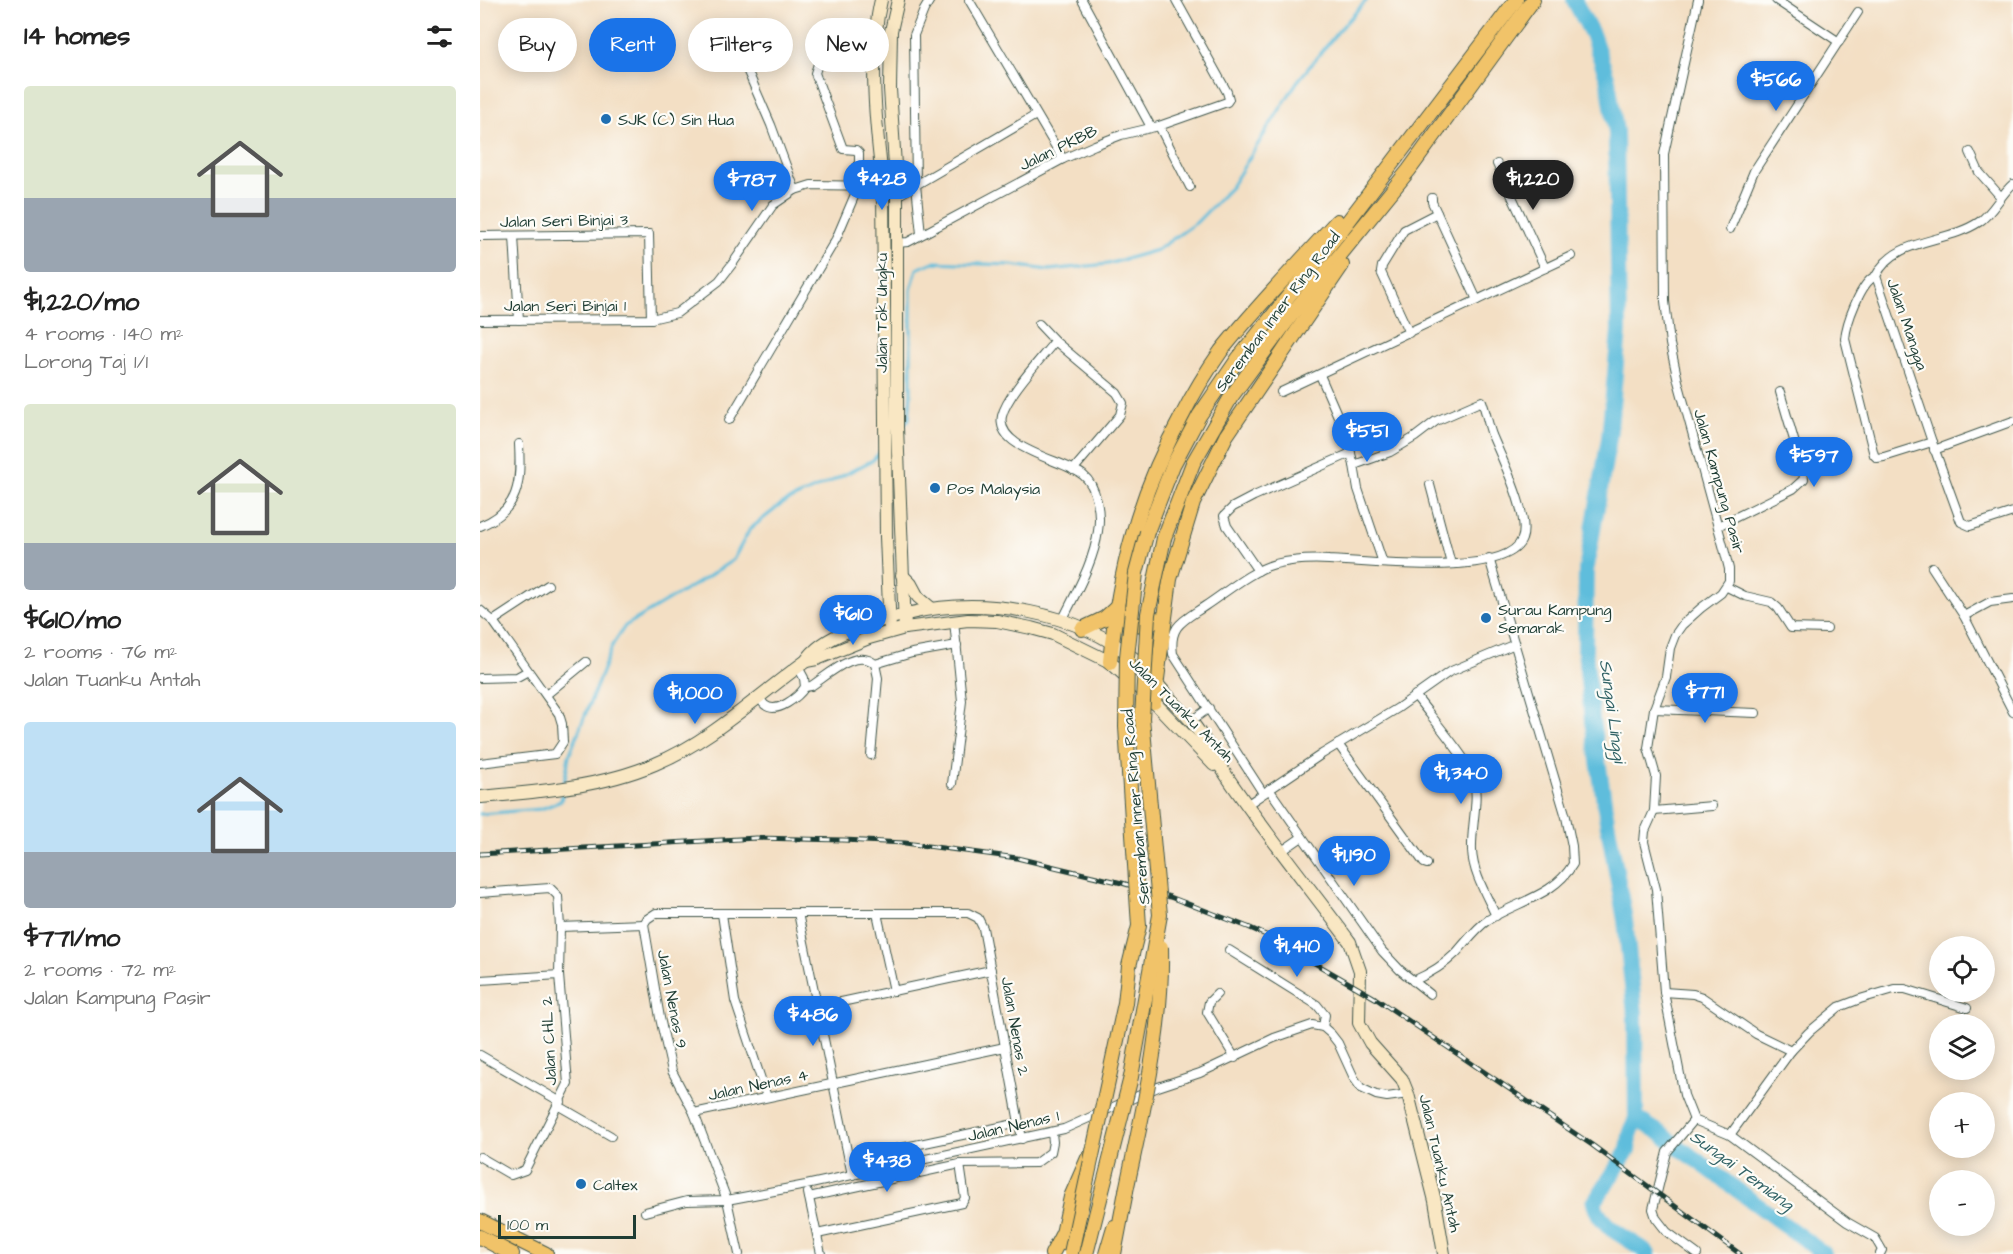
<!DOCTYPE html>
<meta charset="utf-8">
<style>
body{margin:0;font-family:"Architects Daughter",sans-serif;background:#f2f2f2;color:#222;height:100vh;display:flex;flex-direction:column;font-size:22px;white-space:nowrap}
*{box-sizing:border-box;margin:0}
p{font-size:20px;color:#767676}
.icon{flex:none;width:33px;height:33px;fill:none;stroke:currentColor;stroke-width:2;stroke-linecap:round;stroke-linejoin:round}
.map{position:relative;flex:1;overflow:hidden}
.sheet{display:flex;flex-direction:column;background:#fff;width:480px}
.sheet>*{flex:none}
.banner{position:absolute;left:18px;top:18px;width:570px;height:54px;display:flex;gap:12px}
.controls{position:absolute;left:1449px;top:936px;display:grid;gap:12px}
.controls a{display:grid;place-items:center;width:66px;height:66px;border-radius:50%;background:#fff;box-shadow:0 3px 15px #0003;font-size:30px}
.scale{position:absolute;left:18px;bottom:15px;width:138px;box-sizing:border-box;padding-left:6px;border:3px solid #1f3d34;border-top:0;font-size:16px;line-height:21px;white-space:nowrap;color:#1f3d34;-webkit-text-stroke:4px #fdfcf7;paint-order:stroke}
.price{position:absolute;translate:-50% -51px;padding:0 14px;border-radius:21px;background:#1a73e8;color:#fff;font-size:20px;line-height:39px;filter:drop-shadow(0 2px 3px #0008)}
.price::after{content:'';position:absolute;left:50%;top:36px;width:18px;height:14px;margin-left:-9px;background:inherit;clip-path:polygon(0 0,100% 0,50% 100%)}
.price.active{background:#222;color:#fff}
ul{padding:0;list-style:none}
li{display:grid;align-content:center;gap:12px;height:318px;padding:0 24px}
li span{display:grid;place-items:center;height:186px;border-radius:6px;color:#555}
li>.icon{margin-inline-start:auto}
span .icon{width:108px;height:108px;fill:#fffc;stroke-width:1}
li b{font-size:26px}
h2{display:flex;justify-content:space-between;align-items:center;height:72px;padding:0 24px;font-size:26px}
.chip{padding:0 21px;border-radius:27px;background:#fff;box-shadow:0 3px 15px #0003;font-size:21px;line-height:54px}
.chip.active{background:#1a73e8;color:#fff}
main{display:flex;flex:1;min-height:0}
.map>svg:first-child{display:block}
</style>
<main>
<section class="sheet">
<h2>14 homes<svg class="icon" aria-label="filters" viewBox="0 0 24 24"><path d="M4 7h16M4 17h16"/><circle cx="9" cy="7" r="2"/><circle cx="15" cy="17" r="2"/></svg></h2>
<ul>
<li><span style="background:linear-gradient(#dfe7d0 60%,#9aa5b1 0)"><svg class="icon" aria-label="home" viewBox="0 0 24 24"><path d="M3 11l9-7 9 7M6 9v11h12V9"/></svg></span><div><b>$1,220/mo</b><p>4 rooms · 140 m²</p><p>Lorong Taj 1/1</p></div></li>
<li><span style="background:linear-gradient(#dfe7d0 75%,#9aa5b1 0)"><svg class="icon" aria-label="home" viewBox="0 0 24 24"><path d="M3 11l9-7 9 7M6 9v11h12V9"/></svg></span><div><b>$610/mo</b><p>2 rooms · 76 m²</p><p>Jalan Tuanku Antah</p></div></li>
<li><span style="background:linear-gradient(#bfe0f5 70%,#9aa5b1 0)"><svg class="icon" aria-label="home" viewBox="0 0 24 24"><path d="M3 11l9-7 9 7M6 9v11h12V9"/></svg></span><div><b>$771/mo</b><p>2 rooms · 72 m²</p><p>Jalan Kampung Pasir</p></div></li>
</ul>
</section>
<div class="map">
<svg width="1533" height="1254" viewBox="0 0 1533 1254">
<rect width="100%" height="100%" fill="#fdfcf7"/>
<filter id="ink" filterUnits="userSpaceOnUse"><feTurbulence type="fractalNoise" baseFrequency=".0167" numOctaves="2"/><feDisplacementMap in="SourceGraphic" scale="12" xChannelSelector="R" yChannelSelector="G"/><feConvolveMatrix kernelMatrix="1 2 1 2 8 2 1 2 1" color-interpolation-filters="sRGB"/></filter>
<filter id="wash" filterUnits="userSpaceOnUse"><feTurbulence type="fractalNoise" baseFrequency=".008" numOctaves="4" result="noise"/><feDisplacementMap in="SourceGraphic" scale="24" xChannelSelector="R" yChannelSelector="G"/><feGaussianBlur stdDeviation="1.35" result="paint"/><feColorMatrix in="noise" values="0 0 0 0 0 0 0 0 0 0 0 0 0 0 0 0 0 1.4 0 .05"/><feComposite in="paint" operator="in"/></filter>
<g filter="url(#wash)">
<rect width="100%" height="100%" fill="#f3dfc4"/>
<g fill="none" stroke-linecap="round" stroke-linejoin="round">
<g stroke="#5ebddc" stroke-width="3">
<path d="M421 428 429 419 431 393V290L437 269 453 262 531 265 569 270 628 264 677 250 717 222 751 187 817 82 860 29 887 0"/>
<path d="M84 784 89 756 133 644 145 626 224 579 253 560 270 529 303 503 350 482 393 460 401 451"/>
<path d="M0 814 61 809 81 801 83 790"/>
</g>
<g stroke="#5ebddc" stroke-width="16">
<path d="M1094 0 1112 34 1128 80 1136 132 1139 331 1129 438 1106 570 1105 650 1112 720 1127 821 1145 920 1155 1014 1156 1118 1150 1135 1148 1150 1114 1203C1120 1227 1144 1236 1163 1249L1168 1254"/>
<path d="M1156 1118 1180 1133 1344 1254"/>
</g>
</g>
</g>
<g filter="url(#ink)">
<g fill="none" stroke-linecap="round" stroke-linejoin="round">
<defs>
<g id="minor">
<path d="M489 0 583 159"/>
<path d="M602 0 671 127"/>
<path d="M1296 0 1359 42"/>
<path d="M252 35 291 125 315 190"/>
<path d="M679 126 710 187"/>
<path d="M1490 152 1499 172 1520 196"/>
<path d="M1017 164 1065 268"/>
<path d="M417 196 556 115"/>
<path d="M952 198V202L997 300"/>
<path d="M1250 229 1274 171 1378 12"/>
<path d="M441 234 436 185 434 35 444 10 450 0"/>
<path d="M0 236 169 234 171 319"/>
<path d="M34 236 39 320"/>
<path d="M417 243 428 242 583 159 615 145 641 135 679 126 747 102 749 99 747 92 696 0"/>
<path d="M1396 276C1381 281 1366 324 1365 339L1394 455 1397 458 1404 457 1452 442 1481 522 1490 526 1533 512"/>
<path d="M0 320 171 319 197 313 239 281 253 263 293 205 315 190 331 185 403 186"/>
<path d="M559 324 575 341 637 393 643 403 640 415 593 470"/>
<path d="M929 333 901 272 902 266 924 230 957 213"/>
<path d="M575 341C561 359 527 395 522 416 515 449 584 460 603 475 617 486 621 514 618 531 614 562 596 592 582 621"/>
<path d="M840 375 866 435 874 465 878 489 903 563"/>
<path d="M801 392 1091 256"/>
<path d="M249 420 356 239 379 185V153L376 150 363 149 335 73 340 58C366 41 363 40 395 44"/>
<path d="M1452 442 1396 276C1415 237 1466 244 1499 222 1513 213 1520 195 1533 184"/>
<path d="M1454 450 1533 421"/>
<path d="M950 485 971 564"/>
<path d="M0 526C40 510 41 482 39 444"/>
<path d="M1238 526 1313 489 1324 479 1323 471 1300 392"/>
<path d="M1452 567 1484 616 1533 712"/>
<path d="M778 571 747 526 744 516 753 507 774 496 871 453"/>
<path d="M1247 587 1265 596 1291 602 1298 608 1311 628 1347 629"/>
<path d="M0 610 13 621 79 714 82 724 83 742 75 754 0 763"/>
<path d="M1484 616 1510 602 1533 599"/>
<path d="M13 621 68 585"/>
<path d="M395 664 432 653 477 645"/>
<path d="M0 678 37 677 48 671"/>
<path d="M325 687 331 686C347 676 376 647 395 664L398 678 391 755"/>
<path d="M66 695 106 662"/>
<path d="M935 695C947 712 989 760 994 778 999 801 991 827 992 851 993 874 1007 896 1016 916"/>
<path d="M279 696C281 699 282 703 285 705 297 715 319 696 325 687L324 678 318 667"/>
<path d="M1174 709 1276 713"/>
<path d="M711 721 729 708"/>
<path d="M858 744 944 863 947 864"/>
<path d="M472 784 482 701 474 621"/>
<path d="M789 789 902 951 920 970 950 994"/>
<path d="M783 793 693 654C689 625 703 621 725 606 745 593 772 570 795 564 812 560 832 559 849 560 885 561 1027 579 1042 539 1051 517 1021 457 1012 435 1008 424 1006 412 1002 401L956 421 935 437 910 452 874 465"/>
<path d="M768 804 842 754 918 708 969 672 1035 644"/>
<path d="M1174 811 1232 806"/>
<path d="M802 851 822 837"/>
<path d="M0 893 70 888 78 896 80 927 79 975 88 1084 45 1170 31 1175 0 1157"/>
<path d="M318 913 372 1175"/>
<path d="M397 913 414 991"/>
<path d="M242 914 255 1001 287 1097"/>
<path d="M80 927 164 924"/>
<path d="M749 950 837 1005 845 1015 843 1027"/>
<path d="M0 980 79 975"/>
<path d="M933 981C949 974 963 966 976 953 986 942 996 928 1008 920 1038 901 1074 896 1093 864L1092 846 1086 817 1009 558"/>
<path d="M1184 992 1213 994 1222 997 1276 1034 1311 1051 1329 1032 1359 1007 1380 999 1414 989H1425L1487 1008"/>
<path d="M737 994 729 1002 727 1012 755 1058"/>
<path d="M338 1007 511 970"/>
<path d="M0 1055 81 1102"/>
<path d="M79 1106 131 1136"/>
<path d="M214 1113 525 1047"/>
<path d="M1214 1120 1204 1095 1184 992 1176 889 1164 842 1165 831 1174 811 1176 776 1168 748 1174 709 1186 677 1190 648 1195 635 1202 625 1221 608 1241 593 1249 581V569L1244 549 1198 381 1190 344 1185 301 1184 154 1218 0"/>
<path d="M1214 1120 1250 1135 1367 1222 1395 1238 1402 1250 1400 1254"/>
<path d="M1214 1120 1187 1152 1173 1209 1176 1218 1187 1232 1217 1254"/>
<path d="M1250 1135 1311 1051"/>
<path d="M369 1159 539 1123"/>
<path d="M328 1193 341 1254"/>
<path d="M329 1197 480 1164 556 1163 571 1152 573 1142 572 1133"/>
<path d="M165 1212 207 1201 247 1200 326 1185 584 1129 678 1087 720 1073 794 1038 832 1025 843 1027 851 1034 858 1043 874 1078 881 1088 896 1095 907 1097 928 1094"/>
<path d="M337 1234 482 1203 485 1198 480 1164"/>
<path d="M259 1254 247 1200 214 1113 192 1071 180 1018 164 924 167 919 176 913H488L498 918 503 928 542 1139"/>
</g>
<g id="secondary">
<path d="M401 0C388 55 396 129 403 186L406 537 410 631"/>
<path d="M418 0 411 31 410 89 417 196V427L425 628"/>
<path d="M422 575 431 584 438 597 451 608"/>
<path d="M326 661 337 659 389 638 425 628 488 620 517 621 551 628 573 634 630 662 674 702 734 765"/>
<path d="M0 797C58 792 121 787 175 764 231 741 277 696 326 661 345 631 399 621 431 613 503 596 598 611 656 660 665 667 672 678 680 687 690 699 701 709 711 721 725 738 735 759 748 778 786 834 830 888 870 942L880 971 879 1023 890 1043 922 1079 928 1094 955 1201 964 1254"/>
</g>
<g id="primary">
<path d="M667 532 693 465 719 416 758 359 863 228 1036 0"/>
<path d="M684 538 713 463 751 397 812 314 929 170 1053 0"/>
<path d="M602 629 625 618 637 607C644 621 662 632 676 619"/>
<path d="M630 662C639 570 658 495 703 414 714 392 727 371 741 351 777 306 818 264 857 221"/>
<path d="M674 702 690 579 713 503 746 436 862 265"/>
<path d="M581 1243 591 1197 608 1158"/>
<path d="M626 1254 634 1227"/>
</g>
<g id="trunk">
<path d="M0 1221 66 1254"/>
<path d="M0 1237 32 1254"/>
<path d="M572 1254 583 1233"/>
<path d="M634 1254 646 1191"/>
</g>
</defs>
<use href="#minor" stroke="#3f554a" stroke-width="10"/>
<use href="#secondary" stroke="#3f554a" stroke-width="14"/>
<use href="#primary" stroke="#3f554a" stroke-width="16"/>
<use href="#trunk" stroke="#3f554a" stroke-width="16"/>
<use href="#minor" stroke="#fff" stroke-width="8"/>
<use href="#secondary" stroke="#f9e7c3" stroke-width="12"/>
<use href="#primary" stroke="#f1c369" stroke-width="14"/>
<use href="#trunk" stroke="#f1c369" stroke-width="14"/>
<defs>
<path id="rail" d="M0 854 276 838 363 840 425 843 537 858 642 883 690 897 768 927 788 936 895 998 1112 1145 1260 1254"/>
</defs>
<use href="#rail" stroke="#1f3d34" stroke-width="5"/>
<use href="#rail" stroke="#fdfcf7" stroke-width="3" stroke-dasharray="9" stroke-linecap="butt"/>
<defs>
<g id="primary-bridge">
<path d="M646 1191C663 1110 683 1030 681 947"/>
<path d="M591 1253 645 1003 649 966 659 926 646 727 647 657 656 573 667 532"/>
<path d="M606 1254 651 1077 680 915 662 718 668 614 684 538"/>
</g>
</defs>
<use href="#primary-bridge" stroke="#3f554a" stroke-width="16" stroke-linecap="butt"/>
<use href="#primary-bridge" stroke="#f1c369" stroke-width="14"/>
</g>
</g>
<g fill="#1f6fb2" stroke="#fdfcf7" stroke-width="2">
<circle cx="126" cy="119" r="6"/>
<circle cx="455" cy="488" r="6"/>
<circle cx="1006" cy="618" r="6"/>
<circle cx="101" cy="1184" r="6"/>
</g>
<g text-anchor="middle" stroke-width="4.5" stroke-linejoin="round" paint-order="stroke">
<g font-size="16" fill="#1f3d34" stroke="#fdfcf7" text-anchor="start">
<text x="138" y="125">SJK (C) Sin Hua</text>
<text x="467" y="494">Pos Malaysia</text>
<text x="1018" y="615">Surau Kampung<tspan x="1018" dy="18">Semarak</tspan></text>
<text x="113" y="1190">Caltex</text>
</g>
<g font-size="16" fill="#1f3d34" stroke="#fdfcf7">
<text transform="translate(578 147) rotate(-26)" y="6">Jalan PKBB</text>
<text transform="translate(84 220) rotate(-1)" y="6">Jalan Seri Binjai 3</text>
<text x="85" y="311">Jalan Seri Binjai 1</text>
<text transform="translate(797 311) rotate(-53)" y="6">Seremban Inner Ring Road</text>
<text transform="translate(401 313) rotate(-90)" y="6">Jalan Tok Ungku</text>
<text transform="translate(1428 324) rotate(71)" y="6">Jalan Mangga</text>
<text transform="translate(1240 481) rotate(74)" y="6">Jalan Kampung Pasir</text>
<text transform="translate(702 709) rotate(45)" y="6">Jalan Tuanku Antah</text>
<text transform="translate(655 807) rotate(-95)" y="6">Seremban Inner Ring Road</text>
<text transform="translate(193 999) rotate(79)" y="6">Jalan Nenas 9</text>
<text transform="translate(536 1026) rotate(80)" y="6">Jalan Nenas 2</text>
<text transform="translate(68 1041) rotate(-93)" y="6">Jalan CHL 2</text>
<text transform="translate(278 1084) rotate(-12)" y="6">Jalan Nenas 4</text>
<text transform="translate(533 1125) rotate(-13)" y="6">Jalan Nenas 1</text>
<text transform="translate(961 1163) rotate(77)" y="6">Jalan Tuanku Antah</text>
</g>
<g font-size="18" font-style="italic" fill="#326366" stroke="#fdfcf7">
<text transform="translate(1133 711) rotate(82)" y="6">Sungai Linggi</text>
<text transform="translate(1262 1170) rotate(36)" y="6">Sungai Temiang</text>
</g>
</g>
</svg>
<div class="controls">
<a><svg class="icon" aria-label="locate" viewBox="0 0 24 24"><circle cx="12" cy="12" r="6"/><path d="M12 2v4M12 18v4M2 12h4M18 12h4"/></svg></a>
<a><svg class="icon" aria-label="layers" viewBox="0 0 24 24"><path d="M12 4l9 5-9 5-9-5zM3 14l9 5 9-5"/></svg></a>
<a>+</a>
<a>−</a>
</div>
<div class="scale">100 m</div>
<b class="price" style="left:1296px;top:112px">$566</b>
<b class="price" style="left:402px;top:211px">$428</b>
<b class="price active" style="left:1053px;top:211px">$1,220</b>
<b class="price" style="left:272px;top:212px">$787</b>
<b class="price" style="left:887px;top:463px">$551</b>
<b class="price" style="left:1334px;top:488px">$597</b>
<b class="price" style="left:373px;top:646px">$610</b>
<b class="price" style="left:1225px;top:724px">$771</b>
<b class="price" style="left:215px;top:725px">$1,000</b>
<b class="price" style="left:981px;top:805px">$1,340</b>
<b class="price" style="left:874px;top:887px">$1,190</b>
<b class="price" style="left:817px;top:978px">$1,410</b>
<b class="price" style="left:333px;top:1047px">$486</b>
<b class="price" style="left:407px;top:1193px">$438</b>
<div class="banner">
<a class="chip">Buy</a>
<a class="chip active">Rent</a>
<a class="chip">Filters</a>
<a class="chip">New</a>
</div>
</div>
</main>
